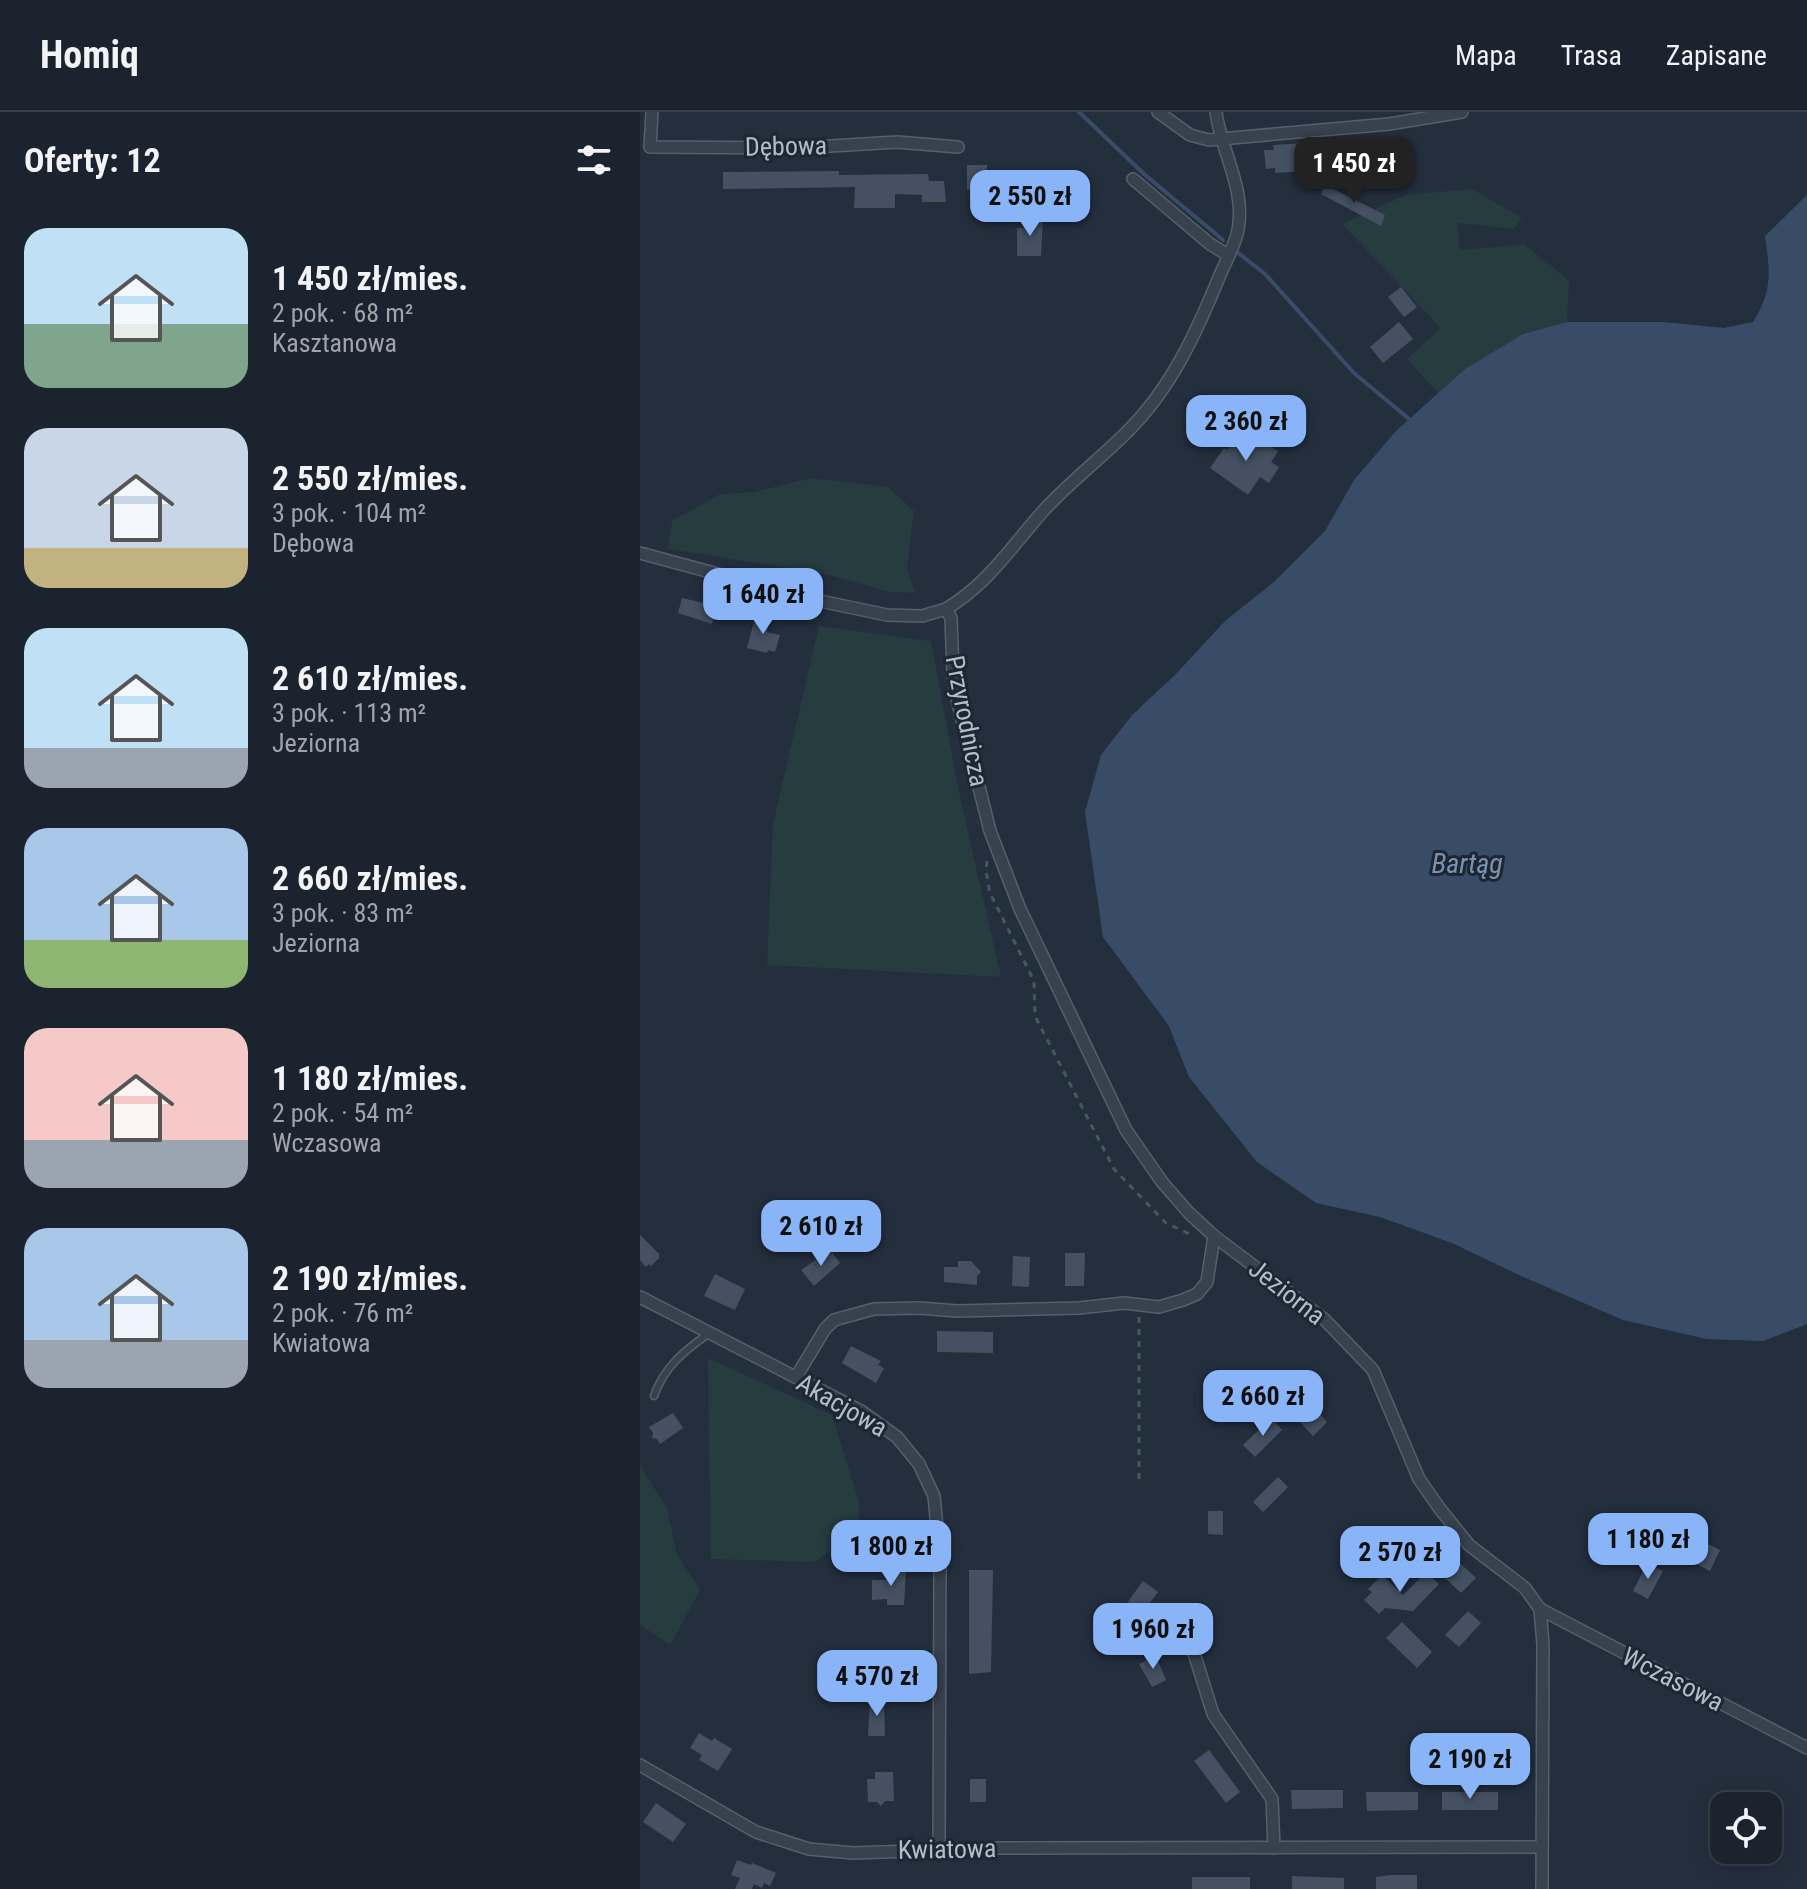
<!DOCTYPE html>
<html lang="pl">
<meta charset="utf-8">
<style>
body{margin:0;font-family:"Roboto Condensed",sans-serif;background:#282f3a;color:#f1f3f6;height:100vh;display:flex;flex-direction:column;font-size:30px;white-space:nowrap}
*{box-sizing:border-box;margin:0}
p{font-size:26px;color:#a0a4aa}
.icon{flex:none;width:44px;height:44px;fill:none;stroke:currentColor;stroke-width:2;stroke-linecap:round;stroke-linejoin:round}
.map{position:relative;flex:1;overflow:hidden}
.sheet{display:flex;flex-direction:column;background:#1b232e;width:640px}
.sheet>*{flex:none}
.tools{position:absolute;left:1070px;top:1680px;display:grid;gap:16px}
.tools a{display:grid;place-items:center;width:72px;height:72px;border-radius:16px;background:#1b232e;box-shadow:0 4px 20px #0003,0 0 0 2px #39404a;font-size:40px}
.price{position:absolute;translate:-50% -68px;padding:0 18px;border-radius:16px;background:#8ab4f8;color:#111;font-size:26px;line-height:52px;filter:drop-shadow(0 2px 4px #0008)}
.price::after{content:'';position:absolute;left:50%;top:48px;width:24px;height:18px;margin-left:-12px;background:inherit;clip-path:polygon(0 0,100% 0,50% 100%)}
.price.selected{background:#222;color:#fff}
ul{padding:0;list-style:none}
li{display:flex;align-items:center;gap:24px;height:200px;padding:0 24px}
li span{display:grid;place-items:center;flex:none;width:224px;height:160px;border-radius:24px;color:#555}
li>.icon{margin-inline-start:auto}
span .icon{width:96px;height:96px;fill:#fffc;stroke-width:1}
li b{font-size:34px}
h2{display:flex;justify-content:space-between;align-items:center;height:96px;padding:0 24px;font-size:34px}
header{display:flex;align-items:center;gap:48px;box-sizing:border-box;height:112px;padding:0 40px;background:#1b232e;border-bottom:2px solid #39404a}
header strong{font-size:38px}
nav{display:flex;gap:44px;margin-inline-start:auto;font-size:28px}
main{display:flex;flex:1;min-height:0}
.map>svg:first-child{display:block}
</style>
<header>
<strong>Homiq</strong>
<nav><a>Mapa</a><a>Trasa</a><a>Zapisane</a></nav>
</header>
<main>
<section class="sheet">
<h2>Oferty: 12<svg class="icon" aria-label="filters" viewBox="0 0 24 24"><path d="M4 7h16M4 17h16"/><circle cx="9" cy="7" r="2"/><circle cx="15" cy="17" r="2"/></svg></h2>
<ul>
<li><span style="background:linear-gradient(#bfe0f5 60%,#7fa58c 0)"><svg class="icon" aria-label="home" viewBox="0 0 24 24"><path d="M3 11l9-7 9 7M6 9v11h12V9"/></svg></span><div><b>1 450 zł/mies.</b><p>2 pok. · 68 m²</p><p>Kasztanowa</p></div></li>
<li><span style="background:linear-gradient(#c9d6e8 75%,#c2b280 0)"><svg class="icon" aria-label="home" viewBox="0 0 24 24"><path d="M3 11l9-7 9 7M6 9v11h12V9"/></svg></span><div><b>2 550 zł/mies.</b><p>3 pok. · 104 m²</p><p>Dębowa</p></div></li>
<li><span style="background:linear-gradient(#bfe0f5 75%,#9aa5b1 0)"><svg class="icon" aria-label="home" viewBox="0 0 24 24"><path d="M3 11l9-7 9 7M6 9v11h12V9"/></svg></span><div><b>2 610 zł/mies.</b><p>3 pok. · 113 m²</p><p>Jeziorna</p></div></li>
<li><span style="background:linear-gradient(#a9c7e8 70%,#8fb573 0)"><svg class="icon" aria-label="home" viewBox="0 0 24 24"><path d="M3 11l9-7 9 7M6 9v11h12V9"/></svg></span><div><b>2 660 zł/mies.</b><p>3 pok. · 83 m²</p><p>Jeziorna</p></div></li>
<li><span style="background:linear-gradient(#f6c9c9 70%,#9aa5b1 0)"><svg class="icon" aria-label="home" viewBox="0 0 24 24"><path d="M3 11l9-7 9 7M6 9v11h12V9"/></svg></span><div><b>1 180 zł/mies.</b><p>2 pok. · 54 m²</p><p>Wczasowa</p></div></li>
<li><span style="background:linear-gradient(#a9c7e8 70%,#9aa5b1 0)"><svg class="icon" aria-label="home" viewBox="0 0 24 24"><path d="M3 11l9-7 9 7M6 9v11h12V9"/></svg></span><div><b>2 190 zł/mies.</b><p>2 pok. · 76 m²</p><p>Kwiatowa</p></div></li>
</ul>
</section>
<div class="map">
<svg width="1167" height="1777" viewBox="0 0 1167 1777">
<rect width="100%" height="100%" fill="#242f3e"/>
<g fill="#263c3f">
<path d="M832 77 882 106 874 117 817 111 820 138 884 132 929 169 927 210 883 222 825 257 798 281 767 247 801 216 702 112 766 83Z"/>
<path d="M172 366 248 375 274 399 267 456 275 481 250 480 182 461 28 437 32 409 80 382 114 380Z"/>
<path d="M179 514 291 529 319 680 361 865 127 853 133 712Z"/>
<path d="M68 1246 192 1303 219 1390 218 1419 174 1450 71 1447Z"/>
<path d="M0 1354 27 1396 37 1443 60 1478 30 1533 0 1512Z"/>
</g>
<path fill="#394c67" d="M1167 83V1212L1123 1229 1067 1227 983 1208 879 1163 812 1131 740 1105 676 1091 617 1050 549 965 529 914 463 825 445 700 461 643 492 603 535 563 585 509 635 469 685 419 714 368 756 319 825 257 883 222 927 210H1023L1084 216 1113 210C1133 178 1130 160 1125 124Z"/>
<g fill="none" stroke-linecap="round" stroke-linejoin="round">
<g stroke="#394c67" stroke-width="4">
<path d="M439 0 504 62 583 128"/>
<path d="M597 140 625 162 714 261 769 307"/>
</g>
</g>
<g fill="#455162">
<path d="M684 30 685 58 635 61V56L626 57 624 38H634L633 33Z"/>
<path d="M327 53H347L348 77 327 78Z"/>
<path d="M199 59V63L288 62 289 69H304L306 90H282V83L255 82V96H214L215 75 83 77V60Z"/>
<path d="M378 70H412L413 85H377Z"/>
<path d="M685 73 745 103 741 114 681 82Z"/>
<path d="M385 106H403L401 144H377V116H385Z"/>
<path d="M761 175 777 195 764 205 748 185Z"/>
<path d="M759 210 773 227 743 251 730 235Z"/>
<path d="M599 320 609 327 612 322 638 339 631 350 639 355 629 371 620 365 608 383 570 356 584 336 587 338Z"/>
<path d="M42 486 77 494 72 512 38 501Z"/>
<path d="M116 502 130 506 127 520 140 523 135 540 128 538 127 541 107 536Z"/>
<path d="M0 1123 19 1142V1146L11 1154 9 1152 6 1155 0 1148Z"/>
<path d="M190 1138 200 1151 174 1174 161 1158Z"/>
<path d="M425 1141H445L444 1174H425Z"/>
<path d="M373 1144 390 1145 389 1175 372 1174Z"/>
<path d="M318 1149H331L341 1160 337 1164V1173L304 1170V1155H318Z"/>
<path d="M75 1162 105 1177 95 1198 64 1184Z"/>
<path d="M297 1219 353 1220V1241L297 1240Z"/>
<path d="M211 1234 241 1249 238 1253 244 1256 236 1271 202 1251Z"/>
<path d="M671 1293 687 1310 673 1324 657 1307Z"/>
<path d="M33 1301 43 1316 20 1332 17 1327 12 1326 13 1321 9 1315Z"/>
<path d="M631 1306 642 1318 615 1345 603 1333Z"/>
<path d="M638 1365 648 1375 623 1400 613 1390Z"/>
<path d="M568 1399H583V1423L568 1422Z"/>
<path d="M1053 1424 1080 1438 1070 1459 1043 1445Z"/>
<path d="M820 1451 836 1466 821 1481 805 1466Z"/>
<path d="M1007 1451 1023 1459 1008 1487 993 1479Z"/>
<path d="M247 1457H266L264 1493H247V1487L232 1488V1468H247Z"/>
<path d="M329 1458H353L351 1560 329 1562Z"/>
<path d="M786 1460 799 1472 773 1499 745 1496 739 1502 724 1488 732 1480 728 1477 742 1463 763 1483Z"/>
<path d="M503 1469 518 1480 487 1522 472 1512Z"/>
<path d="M828 1499 841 1511 819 1535 805 1523Z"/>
<path d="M762 1510 792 1540 777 1556 746 1526Z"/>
<path d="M516 1544 526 1568 512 1575 499 1552Z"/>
<path d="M230 1587H244L245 1624H228Z"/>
<path d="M59 1621 72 1629 74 1626 92 1637 78 1659 59 1648 62 1643 50 1636Z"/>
<path d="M569 1638 600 1680 586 1691 554 1649Z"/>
<path d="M235 1660H253L254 1689H245L241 1694 237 1690H228L227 1667H235Z"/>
<rect x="330" y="1667" width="16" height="23"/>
<path d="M651 1678H703V1696L652 1697Z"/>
<path d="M726 1680H778V1698L727 1699Z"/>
<rect x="802" y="1680" width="56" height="18"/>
<path d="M16 1691 46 1712 33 1730 3 1710Z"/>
<path d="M97 1748 111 1753 112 1751 136 1761 130 1774 124 1771 122 1776 114 1772 112 1777H95L100 1766 91 1763Z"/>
<path d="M751 1763H777V1777H736V1765Z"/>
<path d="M652 1764 704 1766V1777H652Z"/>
<rect x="552" y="1765" width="58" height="12"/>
</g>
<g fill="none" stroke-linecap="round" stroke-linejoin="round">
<defs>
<path id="service" d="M14 1284C24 1255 44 1239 68 1222"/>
<g id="minor">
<path d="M12 0 10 35 158 36 257 30 318 35"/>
<path d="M518 0 550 23 569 28 749 12 822 0"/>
<path d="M576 0C581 40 606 76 598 118 595 133 586 149 580 163 557 219 532 275 488 319 461 346 430 370 404 398 372 434 348 472 306 497L311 506 313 562 317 587 350 719 380 797 486 1018 522 1070 549 1101 574 1124 684 1207 733 1258 779 1367 800 1397 829 1433 885 1476 900 1497 903 1532 902 1777"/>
<path d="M493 67 570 132 588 143"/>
<path d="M0 441 166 486 247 503 282 504 306 497"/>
<path d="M0 1185 221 1299 257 1325 279 1352 294 1384 300 1446 299 1738"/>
<path d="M156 1265 185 1217 194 1208 234 1197 279 1196 317 1199 439 1196 484 1191 519 1195 543 1188 557 1182 567 1170 574 1124"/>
<path d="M900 1497 1167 1636"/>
<path d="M536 1523 554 1541 573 1602 632 1687 634 1736"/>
<path d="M0 1653 116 1720 169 1737 213 1741 359 1736 901 1735"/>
</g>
</defs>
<use href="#service" stroke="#565f6c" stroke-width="9"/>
<use href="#minor" stroke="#565f6c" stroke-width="14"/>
<g stroke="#44595c" stroke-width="3" stroke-dasharray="6 6" stroke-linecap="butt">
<path d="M347 749 346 759 350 781 394 869 395 904 474 1057 526 1111 554 1124"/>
<path d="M499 1205V1369"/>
</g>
<use href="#service" stroke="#38414e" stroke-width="6"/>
<use href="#minor" stroke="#38414e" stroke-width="11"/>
</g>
<g text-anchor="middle" stroke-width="6" stroke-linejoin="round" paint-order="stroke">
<g font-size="26" fill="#b4bcc9" stroke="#1d2633">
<text transform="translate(146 34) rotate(-1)" y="9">Dębowa</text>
<text transform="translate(327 609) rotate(79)" y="9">Przyrodnicza</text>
<text transform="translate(647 1180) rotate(38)" y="9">Jeziorna</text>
<text transform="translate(202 1293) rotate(30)" y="9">Akacjowa</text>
<text transform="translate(1033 1567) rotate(27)" y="9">Wczasowa</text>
<text transform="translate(307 1737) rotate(-1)" y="9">Kwiatowa</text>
</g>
<g font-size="28" font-style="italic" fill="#7c92b1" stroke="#1d2633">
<text x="827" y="761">Bartąg</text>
</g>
</g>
</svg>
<div class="tools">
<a><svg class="icon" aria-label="locate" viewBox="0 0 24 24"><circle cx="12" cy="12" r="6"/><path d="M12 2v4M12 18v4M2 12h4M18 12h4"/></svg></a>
</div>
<b class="price selected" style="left:714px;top:93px">1 450 zł</b>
<b class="price" style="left:390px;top:126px">2 550 zł</b>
<b class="price" style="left:606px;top:351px">2 360 zł</b>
<b class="price" style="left:123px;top:524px">1 640 zł</b>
<b class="price" style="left:181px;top:1156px">2 610 zł</b>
<b class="price" style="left:623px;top:1326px">2 660 zł</b>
<b class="price" style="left:1008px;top:1469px">1 180 zł</b>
<b class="price" style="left:251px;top:1476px">1 800 zł</b>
<b class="price" style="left:760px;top:1482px">2 570 zł</b>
<b class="price" style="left:513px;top:1559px">1 960 zł</b>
<b class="price" style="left:237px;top:1606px">4 570 zł</b>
<b class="price" style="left:830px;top:1689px">2 190 zł</b>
</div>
</main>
